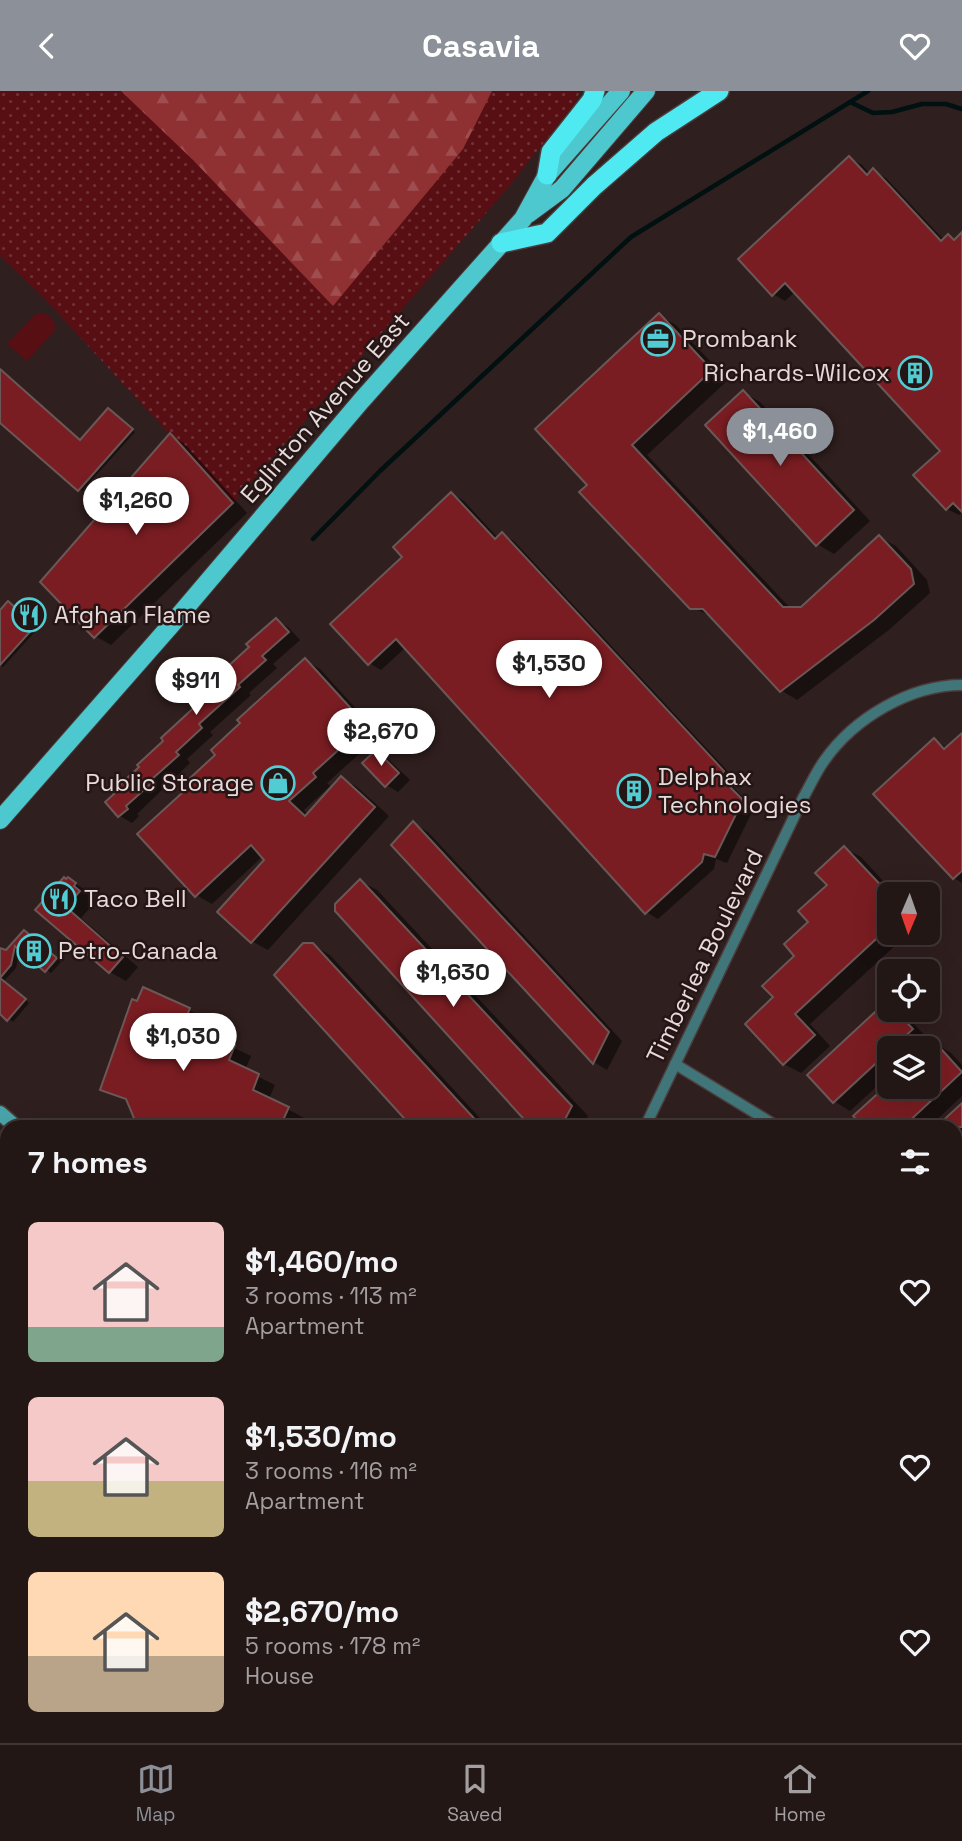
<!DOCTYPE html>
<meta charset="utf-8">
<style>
body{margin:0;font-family:"Space Grotesk",sans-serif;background:#2f2423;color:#f1f3f6;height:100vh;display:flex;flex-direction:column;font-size:26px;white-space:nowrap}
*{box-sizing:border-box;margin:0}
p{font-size:23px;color:#a39fa1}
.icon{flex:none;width:38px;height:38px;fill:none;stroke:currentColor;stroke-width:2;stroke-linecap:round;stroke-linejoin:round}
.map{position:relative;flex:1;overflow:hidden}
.side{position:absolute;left:0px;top:1029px;width:962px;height:623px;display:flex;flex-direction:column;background:#231716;border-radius:21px 21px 0 0;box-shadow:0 7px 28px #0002,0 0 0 2px #403635}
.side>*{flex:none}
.needle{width:46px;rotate:182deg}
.controls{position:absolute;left:877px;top:791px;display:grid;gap:14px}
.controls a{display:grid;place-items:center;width:63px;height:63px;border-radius:10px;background:#231716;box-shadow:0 7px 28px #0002,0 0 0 2px #403635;font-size:35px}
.price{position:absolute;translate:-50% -60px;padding:0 16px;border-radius:24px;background:#fff;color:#222;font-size:23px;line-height:46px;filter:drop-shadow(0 2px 4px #0008)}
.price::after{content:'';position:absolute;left:50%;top:42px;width:21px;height:16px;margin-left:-10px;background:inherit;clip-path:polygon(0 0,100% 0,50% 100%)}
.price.selected{background:#8c9099;color:#fff}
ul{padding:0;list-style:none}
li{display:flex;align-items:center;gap:21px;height:175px;padding:0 28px}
li span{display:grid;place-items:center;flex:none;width:196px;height:140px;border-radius:10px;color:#555}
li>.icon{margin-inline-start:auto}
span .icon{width:84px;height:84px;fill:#fffc;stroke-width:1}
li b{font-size:30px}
h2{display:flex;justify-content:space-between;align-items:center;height:84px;padding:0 28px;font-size:30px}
header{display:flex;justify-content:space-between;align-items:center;height:91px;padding:0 28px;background:#8c9099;color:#fff;font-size:32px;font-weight:700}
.tabs{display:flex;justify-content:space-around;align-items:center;height:98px;border-top:2px solid #403635;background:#231716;font-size:19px;color:#a39fa1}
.tabs a{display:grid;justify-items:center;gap:4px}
.tabs .selected{color:#8c9099}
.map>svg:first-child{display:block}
</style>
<header><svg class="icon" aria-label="back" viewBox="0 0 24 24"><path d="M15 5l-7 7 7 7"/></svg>Casavia<svg class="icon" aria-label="heart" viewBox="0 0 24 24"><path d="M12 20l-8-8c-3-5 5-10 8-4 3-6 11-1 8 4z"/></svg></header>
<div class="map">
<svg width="962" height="1652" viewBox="0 0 962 1652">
<defs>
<pattern id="grass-dots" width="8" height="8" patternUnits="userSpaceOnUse" patternTransform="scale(1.75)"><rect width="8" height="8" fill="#570f13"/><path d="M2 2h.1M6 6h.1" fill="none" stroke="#6f3135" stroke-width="1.8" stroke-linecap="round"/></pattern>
<pattern id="forest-firs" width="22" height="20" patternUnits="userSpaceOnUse" patternTransform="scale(1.75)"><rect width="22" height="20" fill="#8f3133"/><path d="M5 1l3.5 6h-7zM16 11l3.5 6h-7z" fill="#9f4e50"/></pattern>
</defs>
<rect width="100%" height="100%" fill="#2f1f1e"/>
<g fill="url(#grass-dots)">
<path d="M0 0H580L575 12 507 98 233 412 41 204 0 165Z"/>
<path d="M0 1345 7 1347V1593L0 1587Z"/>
<path d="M60 1645H514L524 1652H67Z"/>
</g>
<path fill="url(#forest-firs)" d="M121 0H492L463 58 333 215 193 69Z"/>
<path fill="#570f13" d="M36 223H46L54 229 55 239 27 270 7 253Z"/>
<g fill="#0007">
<path d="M849 67 862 74 870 83 874 80 886 87 944 149 949 145 956 149 962 143V422L959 424 947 418 942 360 795 201 785 210 773 203Z"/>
<path d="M660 225 676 234 728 289 647 364 791 518H802L879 446 896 455 927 489 930 502 890 538 797 609 781 599 713 526 691 516 589 394Z"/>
<path d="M0 279 81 350 112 321 135 341 82 400 0 329Z"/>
<path d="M743 301 760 311 870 430 834 463 817 453Z"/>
<path d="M170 344 185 353 247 422 111 554 95 545Z"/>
<path d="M452 403 464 410 498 447 502 443 514 450 735 688 731 694 754 717 727 772 716 768 714 778 658 828 646 821 406 556 381 579 369 572 405 466Z"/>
<path d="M30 520 40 529 41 534 3 576 0 574V522L22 523Z"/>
<path d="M276 529 288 536 300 549 273 573 277 577 249 602 251 604 210 641 213 644 187 668 190 672 137 723 139 725 132 732 120 725 107 711 203 612Z"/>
<path d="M305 569 320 578 380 644 327 692 330 695 304 719 308 724 342 687 357 696 389 725 268 859 252 850 267 769 263 765 212 813 196 804 195 692Z"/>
<path d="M962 644V792L954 787 934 649 948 657Z"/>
<path d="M376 661 388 668 410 689 398 701 386 694Z"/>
<path d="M414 733 428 741 622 950 607 979 594 971 394 754Z"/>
<path d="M844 757 861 766 895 803H889V842H909L810 933 830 955 801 982 784 973 776 907 797 865Z"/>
<path d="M69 788 91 803 89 806 95 811 81 827 138 876 126 890 110 881 38 819Z"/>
<path d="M360 790 377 799 588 1025 582 1036H532Z"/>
<path d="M29 844 61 871 51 882 20 857 16 877 4 890 29 912 13 931 0 921V860L6 861Z"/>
<path d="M313 854 330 864 488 1036H415Z"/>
<path d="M889 913V919H899L903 921 928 948 918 957H889V984L850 1020 834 1010Z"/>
<path d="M189 919 205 928 200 941 251 965 245 979 275 994 269 1008 304 1027 300 1036H146L129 1011 102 998Z"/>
<path d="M934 952 951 962 962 974V1005L929 1036H866L856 1025 889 994 928 996V958Z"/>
<path d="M962 1015V1136L956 1129V1036H939Z"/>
<path d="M0 1115 7 1121V1143L1 1149 7 1154V1199L0 1207Z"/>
<path d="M956 1268 962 1272V1300L956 1306Z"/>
<path d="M956 1310 962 1318V1333L956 1339Z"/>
<path d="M956 1351 962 1355V1500L956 1506Z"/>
<path d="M962 1516V1543L956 1536V1522Z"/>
<path d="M546 1645H654L649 1652H557Z"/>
<path d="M765 1645H850L857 1652H770Z"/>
</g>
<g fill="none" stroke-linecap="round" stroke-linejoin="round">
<g stroke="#011011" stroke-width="4.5">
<path d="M850 11 873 22 892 21 922 13H946L962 18"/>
<path d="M313 448 380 380 631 146 868 0"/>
<path d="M0 1458H7"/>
<path d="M330 1645 341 1652"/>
</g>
</g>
<g fill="#7a1d22" stroke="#6b5856" stroke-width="2">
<path d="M849 65 867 84 873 77 941 150 948 143 954 149 962 141V421L953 412 946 419 913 384 940 360 785 192 772 205 738 168Z"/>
<path d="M659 222 712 279 632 354 783 516H801L879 444 911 478 914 493 874 529 780 601 703 518H690L579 401 587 394 535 338Z"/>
<path d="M0 278 80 349 108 317 133 338 78 400 0 332Z"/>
<path d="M743 299 854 419 816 455 705 334Z"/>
<path d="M170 342 233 412 94 547 40 491Z"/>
<path d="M451 401 495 448 502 441 724 680 720 686 743 709 715 766 704 763 702 771 645 823 396 548 368 574 330 533 402 466 393 456Z"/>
<path d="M8 510 21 522 26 516 37 526 38 532 0 574V519Z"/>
<path d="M276 527 289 541 262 565 266 569 238 594 240 596 199 633 202 637 176 661 179 664 152 688 154 690 126 715 128 718 118 726 105 711 114 703 112 701 139 676 137 674 163 650 161 647 200 611 197 608 225 583 223 580 249 556 246 553Z"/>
<path d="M305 567 366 634 313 682 316 686 289 710 305 725 341 685 375 716 251 852 217 821 264 769 251 754 195 806 137 743 193 692 189 688 215 664 211 659 240 632 237 629Z"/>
<path d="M962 642V780L953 788 873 703 934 647 944 658Z"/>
<path d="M376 659 399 682 385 696 362 672Z"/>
<path d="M413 730 609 941 593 973 391 754Z"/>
<path d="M844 755 889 803V836L795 923 815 944 783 974 745 933 773 906 762 895 794 865 784 853 808 831 798 820 827 794 815 782Z"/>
<path d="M64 786 66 788 68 786 76 792 74 795 80 800 66 816 123 866 109 882 35 819Z"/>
<path d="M360 788 572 1015 561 1036H531L335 820V813Z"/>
<path d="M24 839 57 867 45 881 15 855 11 874 0 887 26 908 7 930 0 923V857L6 859Z"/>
<path d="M303 852H313L482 1036H412L274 884Z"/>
<path d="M143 896 190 917 184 932 235 954 229 969 259 983 253 999 289 1016 280 1036H144L136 1032 126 1008 100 999 132 908 137 910Z"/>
<path d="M889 908V919H895L913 938 833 1012 807 984Z"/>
<path d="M934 950 962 981 903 1036H864L853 1025 885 996H928V956Z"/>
<path d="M962 1012V1036H936Z"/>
</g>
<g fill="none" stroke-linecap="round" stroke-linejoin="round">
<defs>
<g id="minor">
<path d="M675 973 778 1036"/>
<path d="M645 1036 803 707C810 695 816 681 824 670 854 627 910 594 962 594"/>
<path d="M956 1214 962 1221"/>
<path d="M0 1285 7 1276"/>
</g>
<g id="secondary">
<path d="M0 1022 16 1036"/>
<path d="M0 1056 7 1061"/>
<path d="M944 1645 950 1652"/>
</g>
<g id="primary">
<path d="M528 123 562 98 646 0"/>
<path d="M0 729 171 534 361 310 523 128 547 84 621 0"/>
</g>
<g id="motorway">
<path d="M547 84 551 61 592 9 595 0"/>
<path d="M501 152 547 142 594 95 656 41 719 0"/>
</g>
</defs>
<use href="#minor" stroke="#4c3d3c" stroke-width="13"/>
<use href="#secondary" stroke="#4c3d3c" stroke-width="17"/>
<use href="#primary" stroke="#4c3d3c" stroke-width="20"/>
<use href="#motorway" stroke="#4c3d3c" stroke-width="22"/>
<use href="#minor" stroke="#407679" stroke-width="10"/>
<use href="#secondary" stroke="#49a4a9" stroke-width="14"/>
<use href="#primary" stroke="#4dc8cf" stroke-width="18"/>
<use href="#motorway" stroke="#4fe9f1" stroke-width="19"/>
</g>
<defs>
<symbol id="office-ring" viewBox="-11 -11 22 22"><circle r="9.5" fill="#251615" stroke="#51ccd3" stroke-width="1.5"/><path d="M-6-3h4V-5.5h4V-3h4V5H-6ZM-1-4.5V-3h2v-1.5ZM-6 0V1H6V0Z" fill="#51ccd3"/></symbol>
<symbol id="building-ring" viewBox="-11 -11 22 22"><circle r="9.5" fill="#251615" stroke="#51ccd3" stroke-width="1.5"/><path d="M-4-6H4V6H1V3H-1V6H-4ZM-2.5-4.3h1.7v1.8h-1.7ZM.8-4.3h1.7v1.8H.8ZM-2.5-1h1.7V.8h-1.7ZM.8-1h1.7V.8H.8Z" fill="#51ccd3"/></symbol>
<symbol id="restaurant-ring" viewBox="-11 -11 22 22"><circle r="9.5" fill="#251615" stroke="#51ccd3" stroke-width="1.5"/><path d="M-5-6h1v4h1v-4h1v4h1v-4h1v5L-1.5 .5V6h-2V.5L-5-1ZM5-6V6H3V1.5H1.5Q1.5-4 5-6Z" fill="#51ccd3"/></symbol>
<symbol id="shop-ring" viewBox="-11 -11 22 22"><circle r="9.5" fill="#251615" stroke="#51ccd3" stroke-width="1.5"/><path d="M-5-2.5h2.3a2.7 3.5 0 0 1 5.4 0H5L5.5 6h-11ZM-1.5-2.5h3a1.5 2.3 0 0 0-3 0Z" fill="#51ccd3"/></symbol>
</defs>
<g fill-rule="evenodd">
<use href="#office-ring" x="639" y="229" width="38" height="38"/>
<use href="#building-ring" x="896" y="263" width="38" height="38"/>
<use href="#restaurant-ring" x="10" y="505" width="38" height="38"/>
<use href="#shop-ring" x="259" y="673" width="38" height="38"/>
<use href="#building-ring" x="615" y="681" width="38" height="38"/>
<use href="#restaurant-ring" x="40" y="789" width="38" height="38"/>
<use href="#building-ring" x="15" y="841" width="38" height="38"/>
</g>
<g text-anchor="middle" stroke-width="5" stroke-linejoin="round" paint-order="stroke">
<g font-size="24" fill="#e6dada" stroke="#251615" text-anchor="start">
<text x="682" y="256">Prombank</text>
<text x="890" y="290" text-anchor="end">Richards-Wilcox</text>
<text x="54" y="532">Afghan Flame</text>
<text x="658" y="694">Delphax<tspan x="658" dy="28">Technologies</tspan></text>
<text x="254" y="700" text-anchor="end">Public Storage</text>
<text x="84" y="816">Taco Bell</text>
<text x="58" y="868">Petro-Canada</text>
</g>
<g font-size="24" fill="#e6dada" stroke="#251615">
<text transform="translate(325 317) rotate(-49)" y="8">Eglinton Avenue East</text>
<text transform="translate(705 865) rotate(-64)" y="8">Timberlea Boulevard</text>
</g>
</g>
</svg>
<div class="controls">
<a><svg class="needle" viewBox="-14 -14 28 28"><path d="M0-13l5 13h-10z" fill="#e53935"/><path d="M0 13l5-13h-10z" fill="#a39fa1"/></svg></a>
<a><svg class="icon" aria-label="locate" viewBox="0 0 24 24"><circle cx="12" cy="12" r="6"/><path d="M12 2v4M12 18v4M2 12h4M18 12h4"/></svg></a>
<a><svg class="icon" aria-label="layers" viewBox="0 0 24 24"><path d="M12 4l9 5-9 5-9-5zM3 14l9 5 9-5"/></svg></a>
</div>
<b class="price selected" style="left:780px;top:377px">$1,460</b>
<b class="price" style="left:136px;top:446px">$1,260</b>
<b class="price" style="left:549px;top:609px">$1,530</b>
<b class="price" style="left:196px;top:626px">$911</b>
<b class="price" style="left:381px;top:677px">$2,670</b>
<b class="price" style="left:453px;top:918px">$1,630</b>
<b class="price" style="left:183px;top:982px">$1,030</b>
<section class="side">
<h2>7 homes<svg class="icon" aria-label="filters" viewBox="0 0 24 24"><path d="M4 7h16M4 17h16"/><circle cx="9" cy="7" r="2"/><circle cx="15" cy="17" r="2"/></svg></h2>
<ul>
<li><span style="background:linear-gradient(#f6c9c9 75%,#7fa58c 0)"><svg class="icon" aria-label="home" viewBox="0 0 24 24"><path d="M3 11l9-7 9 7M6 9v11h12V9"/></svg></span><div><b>$1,460/mo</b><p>3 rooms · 113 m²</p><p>Apartment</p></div><svg class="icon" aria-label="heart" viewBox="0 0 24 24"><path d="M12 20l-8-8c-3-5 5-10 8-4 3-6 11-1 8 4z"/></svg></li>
<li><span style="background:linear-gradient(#f6c9c9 60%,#c2b280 0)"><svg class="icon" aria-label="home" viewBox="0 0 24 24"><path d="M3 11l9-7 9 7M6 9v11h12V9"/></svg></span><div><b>$1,530/mo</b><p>3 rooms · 116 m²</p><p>Apartment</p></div><svg class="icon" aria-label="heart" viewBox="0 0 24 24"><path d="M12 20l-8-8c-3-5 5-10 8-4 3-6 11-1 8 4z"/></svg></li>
<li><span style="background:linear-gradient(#ffd9b3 60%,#b9a48a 0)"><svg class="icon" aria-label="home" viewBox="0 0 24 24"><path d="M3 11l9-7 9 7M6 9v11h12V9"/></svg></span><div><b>$2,670/mo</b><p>5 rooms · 178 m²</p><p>House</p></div><svg class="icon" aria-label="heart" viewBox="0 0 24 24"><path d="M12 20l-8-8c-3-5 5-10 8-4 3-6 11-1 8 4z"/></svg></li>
</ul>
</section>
</div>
<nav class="tabs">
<a class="selected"><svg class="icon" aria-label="map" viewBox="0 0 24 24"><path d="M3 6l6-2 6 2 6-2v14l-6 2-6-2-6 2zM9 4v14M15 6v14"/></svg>Map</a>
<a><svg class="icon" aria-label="saved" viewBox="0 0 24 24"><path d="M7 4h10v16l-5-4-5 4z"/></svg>Saved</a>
<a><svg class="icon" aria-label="home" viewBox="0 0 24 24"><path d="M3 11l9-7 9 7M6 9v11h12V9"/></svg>Home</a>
</nav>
